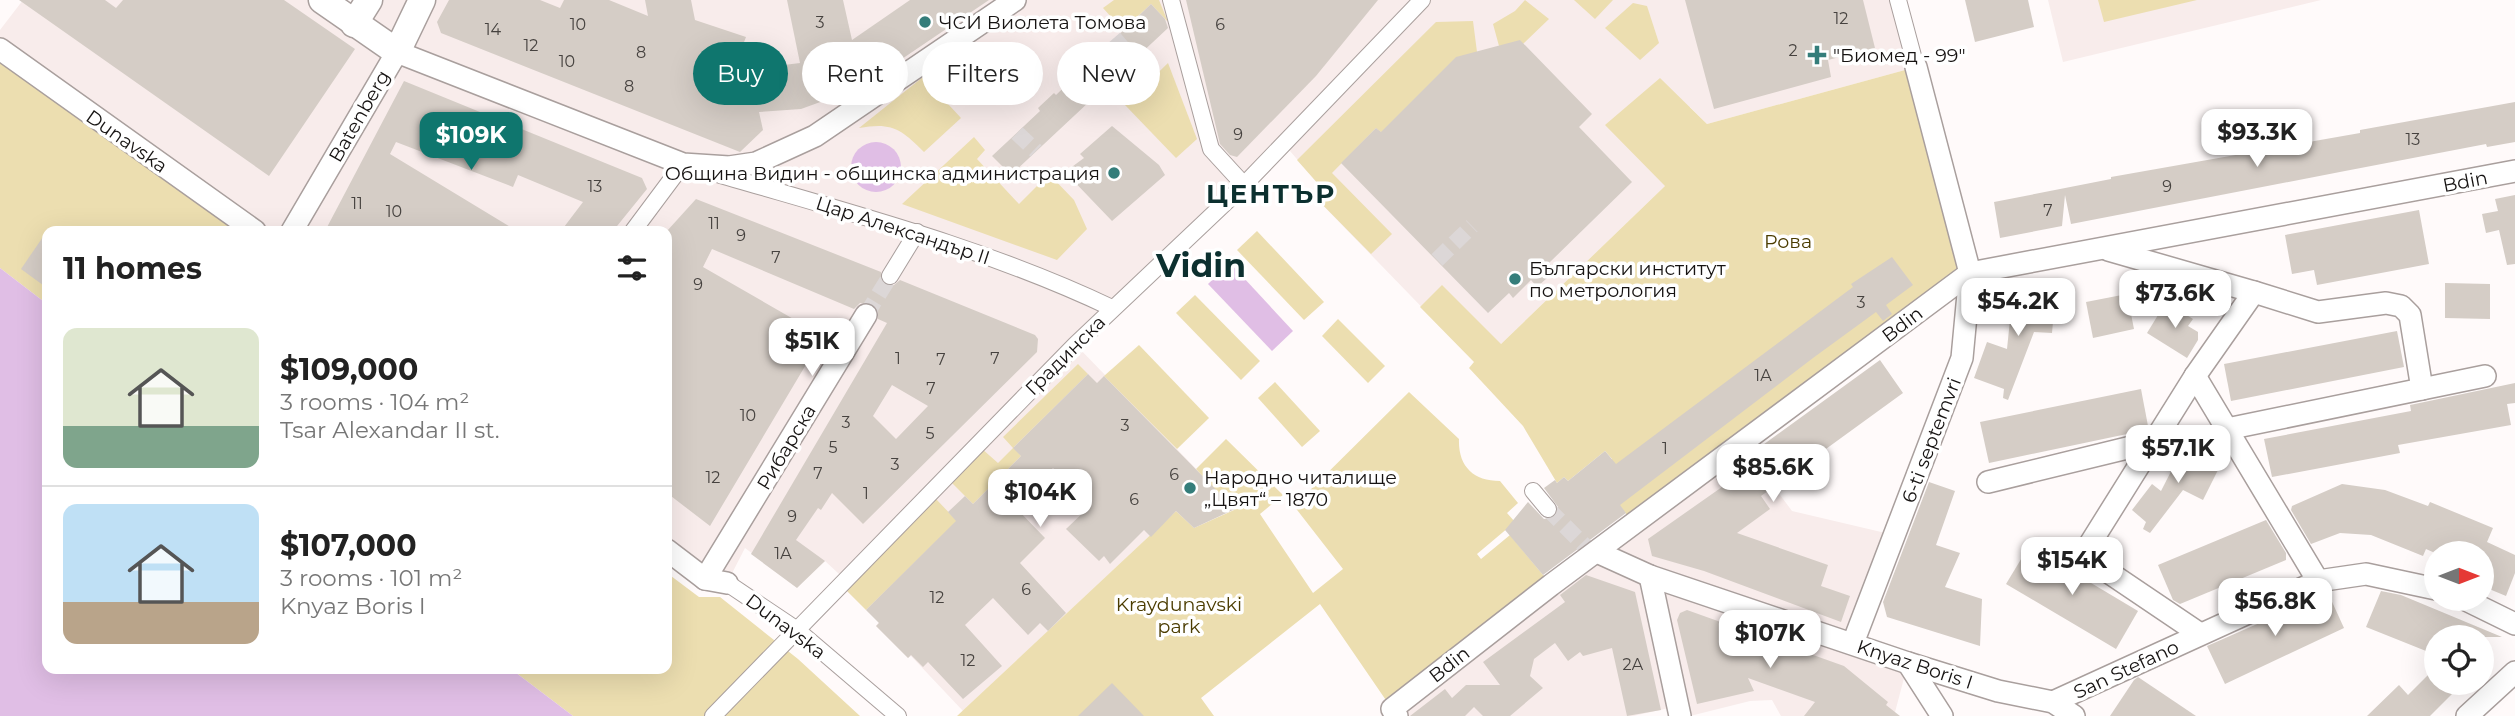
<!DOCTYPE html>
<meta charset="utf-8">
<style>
body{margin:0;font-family:Montserrat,sans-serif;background:#f6f6f6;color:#222;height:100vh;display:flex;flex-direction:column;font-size:26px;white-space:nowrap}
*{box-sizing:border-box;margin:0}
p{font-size:23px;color:#767676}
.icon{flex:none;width:38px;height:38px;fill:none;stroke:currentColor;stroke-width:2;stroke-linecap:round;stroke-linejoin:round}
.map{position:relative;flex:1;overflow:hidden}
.sheet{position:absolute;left:42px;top:226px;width:630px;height:448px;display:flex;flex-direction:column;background:#fff;border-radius:14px;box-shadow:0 7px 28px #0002}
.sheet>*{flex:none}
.guide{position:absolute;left:693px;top:42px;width:665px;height:63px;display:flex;gap:14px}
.needle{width:46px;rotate:90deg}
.controls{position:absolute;left:2424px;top:541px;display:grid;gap:14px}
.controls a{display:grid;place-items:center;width:70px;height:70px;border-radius:50%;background:#fff;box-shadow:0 7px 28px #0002;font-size:35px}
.price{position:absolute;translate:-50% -60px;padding:0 16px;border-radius:14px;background:#fff;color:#222;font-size:23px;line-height:46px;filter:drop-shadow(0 2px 4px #0008)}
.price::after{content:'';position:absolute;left:50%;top:42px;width:21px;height:16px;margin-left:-10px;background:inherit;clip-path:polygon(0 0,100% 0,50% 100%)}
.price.current{background:#0f766e;color:#fff}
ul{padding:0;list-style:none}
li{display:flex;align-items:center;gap:21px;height:175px;padding:0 21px}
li+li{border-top:2px solid #e0e0e0}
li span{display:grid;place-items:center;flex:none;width:196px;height:140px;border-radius:14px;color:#555}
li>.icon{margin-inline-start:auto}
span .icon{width:84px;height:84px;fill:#fffc;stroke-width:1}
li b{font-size:30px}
h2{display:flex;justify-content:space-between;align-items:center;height:84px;padding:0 21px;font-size:30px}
.pill{padding:0 24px;border-radius:32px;background:#fff;box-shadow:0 7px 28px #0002;font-size:24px;line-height:63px}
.pill.current{background:#0f766e;color:#fff}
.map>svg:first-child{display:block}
</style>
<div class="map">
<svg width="2515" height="716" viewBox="0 0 2515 716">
<rect width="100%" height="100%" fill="#fffafa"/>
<g fill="#f8eceb">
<path d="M23 0H322L354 23 369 0H1898L1916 67 1707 124 1690 107 1665 186 1501 344 1475 362 1312 194 1320 186 1284 144 1075 344 1235 509 1194 528 1176 511 963 711 911 656 908 658 876 626 879 622 846 590 851 585 825 561 796 587 745 548 727 583 667 550V231H255L0 49V30Z"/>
<path d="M2048 0H2321L2063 62Z"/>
<path d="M1742 444 1792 511 1894 535 1853 643 1908 663 1894 716H1781L1772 700 1750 701 1690 716 1678 706 1633 716H1381Z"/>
</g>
<g fill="#ecdeb0">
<path d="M1114 0H1159L1168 22 1151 4 1123 30 1103 8Z"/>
<path d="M1525 0 1549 19 1523 44 1499 46 1493 24 1515 11Z"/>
<path d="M1574 0H1613L1595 19Z"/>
<path d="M2098 0H2197L2104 22Z"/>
<path d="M1633 3 1647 6 1659 43 1640 60 1605 28Z"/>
<path d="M1473 21 1477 52 1382 133 1376 128 1332 173 1392 234 1371 254 1312 194 1320 186 1297 160 1436 22Z"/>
<path d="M0 49 255 231H47V304L0 268Z"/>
<path d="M1168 63 1197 139 1176 158 1125 105Z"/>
<path d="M1916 67 1970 273 1593 543 1627 515 1594 474 1612 459 1605 451 1568 481 1564 477 1557 483 1523 426 1469 368 1474 362 1420 307 1442 285 1501 344 1665 186 1605 125 1660 78 1707 124Z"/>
<path d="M923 77 961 118 924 152C901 129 892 122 859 128Z"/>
<path d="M974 137 985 150 977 159 1019 204 1049 174 1074 200 1087 229 1057 260 902 204Z"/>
<path d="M1257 231 1324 302 1304 320 1237 250Z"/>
<path d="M1195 295 1260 361 1241 380 1176 313Z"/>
<path d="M1338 319 1385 366 1368 383 1322 336Z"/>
<path d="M1139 345 1209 418 1177 449 1104 376Z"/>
<path d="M1078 364 1088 374 1014 447 1021 456 973 504 950 481 981 448 998 463 1013 448 1003 437Z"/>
<path d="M1275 382 1320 431 1302 447 1258 398Z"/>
<path d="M1409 392 1459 439C1458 466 1473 481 1500 481L1518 503 1507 513 1515 522 1477 554 1481 559 1510 535 1548 581 1392 709 1320 604 1201 698 1214 716H957L1176 511 1194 528 1234 510 1196 469 1226 439 1283 495 1260 514 1313 593 1343 569 1294 506Z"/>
<path d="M935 498 957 521 866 610 846 590Z"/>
<path d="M667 573 699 597H720L798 659 860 716H573L511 669 667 668Z"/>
</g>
<g fill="#e0bee5">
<circle cx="876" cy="167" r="25"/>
<path d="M1230 263 1293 331 1272 351 1208 284Z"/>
<path d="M0 268 47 304V668L511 669 573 716H0Z"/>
</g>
<g fill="#d5cdc6" fill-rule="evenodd">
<path d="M19 0H105L116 8 123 0H284L355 49 269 176Z"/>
<path d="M449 0H540L560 8 564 0H609L648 16 645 0H691L695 20 746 37 739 55 759 68 800 63 787 0H843L852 40 910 0H989L859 88 801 109 759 112 763 130 740 152 441 33 437 22Z"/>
<path d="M1186 0H1378L1316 76 1237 157 1230 155 1220 144Z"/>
<path d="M1685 0H1863L1875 48 1828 60 1831 77 1714 109Z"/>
<path d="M1965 0H2028L2034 27 1975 42Z"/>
<path d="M1151 4 1165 19 1168 28 1011 175 992 156 1040 111 1038 108 1054 93 1056 95Z"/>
<path d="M1520 40 1592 114 1579 127 1632 182 1549 263 1556 270 1537 287 1531 280 1513 298 1509 293 1488 313 1341 163 1376 128 1381 132 1456 57Z"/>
<path d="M404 81 642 178 647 189 613 231H561L583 202 518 175 513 187 396 142 390 154 517 231H325Z"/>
<path d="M2515 102V142L2487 147 2486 144 2345 171 2071 224 2065 195 2062 226 2000 238 1994 202 2111 179V177L2360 133V130Z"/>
<path d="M1112 126 1159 165 1165 175 1112 221 1065 172 1084 158 1080 154Z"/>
<path d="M2515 195V264L2507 265 2499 230 2486 233 2482 214 2498 211 2495 199Z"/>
<path d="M696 199 881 272V280L885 285H894L900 280 1035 335 1038 339 1037 352 863 524 832 493 821 510 818 508 796 540 825 561 797 588 751 554 887 323 878 319V309L872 304 860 303 854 309 712 249 703 267 823 336 710 526 667 493V231ZM892 385 928 406 896 439 873 416Z"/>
<path d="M2419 210 2429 264 2317 285 2314 270 2292 274 2285 235Z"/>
<path d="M47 231V288L21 269Z"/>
<path d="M1892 257 1913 285 1886 305 1892 314 1883 321 1876 312 1813 358 1620 505 1626 513 1543 575 1505 530 1528 502 1544 519 1554 517 1558 507 1544 488 1555 480 1557 483 1564 477 1568 481 1605 451 1616 464 1853 287 1851 284Z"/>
<path d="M2445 283 2490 284V319L2445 318Z"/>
<path d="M2034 286 2056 288 2052 333 2034 332 2008 400 2003 398 2004 389 1974 378 1987 342 2007 349 2013 291 2033 292Z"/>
<path d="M2127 294 2134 329 2093 338 2086 302Z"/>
<path d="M2166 302 2193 319 2188 326 2198 332V340L2187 358 2147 333Z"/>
<path d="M2397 331 2404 367 2231 401 2224 364Z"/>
<path d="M1880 360 1903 393 1761 496 1770 509 1737 533 1828 565 1821 586 1850 596 1841 622 1704 571 1652 556 1648 539 1722 487 1716 479Z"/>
<path d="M1088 374 1097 383 1104 376 1235 509 1194 528 1176 511 1151 537 1144 530 1110 564 1104 556 1099 561 1066 529 1090 506 1053 468 1044 478 1041 476 1013 505 1045 538 1020 563 1066 613 1048 631 1040 623 1028 635 993 598 965 625 1002 666 963 699 928 662 923 667 911 655 908 658 876 626 879 623 866 610 956 521 948 512 965 496 973 504 1021 456 1013 448Z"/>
<path d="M2515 383V403L2507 404 2511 425 2398 445 2400 453 2272 477 2264 439 2411 411 2410 405Z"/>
<path d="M2141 389 2148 426 2146 430 1989 463 1980 422Z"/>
<path d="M2185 444 2222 462 2203 500 2183 490 2150 533 2143 529 2146 522 2132 510 2152 484 2161 491Z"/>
<path d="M1929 482 1955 491 1936 545 1960 553 1945 587 1982 599 1980 646 1887 617 1883 602Z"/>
<path d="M2342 484 2385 490 2428 506 2430 502 2493 528 2487 542 2515 555V573L2506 596 2482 586V553H2435L2426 549 2423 556 2371 535 2340 533 2311 544 2291 510 2292 506Z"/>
<path d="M2266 520 2286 553V560L2180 604 2173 600 2158 565Z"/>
<path d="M2029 546 2138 611 2116 649 2006 584Z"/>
<path d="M1586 575 1635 592 1661 710 1627 716 1612 648 1583 656 1580 652 1568 661 1555 643 1534 659 1530 676 1543 688 1510 716H1483L1474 707 1465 716H1410L1445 689 1452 698 1466 685H1500L1483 662 1565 602 1560 595Z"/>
<path d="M2381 591 2401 595 2502 637H2436V655L2366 627Z"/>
<path d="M2328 593 2344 628 2225 684 2207 646Z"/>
<path d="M1687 610 1844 666 1888 702 1886 705 1900 716H1804L1815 702 1748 678 1754 691 1697 704 1677 620 1680 613Z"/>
<path d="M2436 667V682H2464L2430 716H2367L2399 685 2408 695Z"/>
<path d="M2138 677 2196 716H2110L2134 680Z"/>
<path d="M1112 683 1144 716H1078Z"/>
</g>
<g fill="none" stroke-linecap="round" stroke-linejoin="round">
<g stroke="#dcd7d7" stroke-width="16" stroke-dasharray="16 8" stroke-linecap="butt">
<path d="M1114 38 1133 60"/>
<path d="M1017 133 1036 151"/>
<path d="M1437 260 1472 226"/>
<path d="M866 315 890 276"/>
<path d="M1548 509 1586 547"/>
</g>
<defs>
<g id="pedestrian">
<path d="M1171 0 1211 149 1244 185"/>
<path d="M1898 0 1916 67"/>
<path d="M711 172C846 212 984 247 1112 308"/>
<path d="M633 231 683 164"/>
<path d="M890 276 917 232"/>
<path d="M1533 491 1548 509"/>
<path d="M727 583 797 630 898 716"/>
<path d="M713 716 1075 345 1244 185 1422 0"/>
</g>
<g id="minor">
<path d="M0 49 255 231"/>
<path d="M292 231 397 52 683 164 729 167 756 163 815 136 1015 0"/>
<path d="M2108 250 2254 292 2195 376 2083 555 2200 634"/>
<path d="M2254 292 2318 312 2386 303 2401 306 2410 315 2422 389"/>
<path d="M2195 376 2318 581"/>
<path d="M2227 429 2485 376"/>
<path d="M1988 482 2156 441"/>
<path d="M667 550 705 579 727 583"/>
<path d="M1597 552 1650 576 1908 663 1998 691 2053 702 2074 716"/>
<path d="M1650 576 1680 716"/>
<path d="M705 579 866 315"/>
<path d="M2462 598 2515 624"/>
<path d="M1853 643 1962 358 1970 273 1916 67"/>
<path d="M1908 663 1942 716"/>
<path d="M2053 702 2318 581 2366 574 2436 589"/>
<path d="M1397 716 1392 709 1551 585 1970 273 2515 171"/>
<path d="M2467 716 2515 672"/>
</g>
<g id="tertiary">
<path d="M322 0 397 52 422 0"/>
<path d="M354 24 369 0"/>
</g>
</defs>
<use href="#pedestrian" stroke="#a99f9d" stroke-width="18"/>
<use href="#minor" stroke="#a99f9d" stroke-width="24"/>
<use href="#tertiary" stroke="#a99f9d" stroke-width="29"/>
<use href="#pedestrian" stroke="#fff" stroke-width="16"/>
<use href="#minor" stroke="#fff" stroke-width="21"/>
<use href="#tertiary" stroke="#fff" stroke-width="26"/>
</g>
<g fill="#347d7a" stroke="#fff" stroke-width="2.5">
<circle cx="925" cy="22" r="7"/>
<path d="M1813.5 44.5h7v7h7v7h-7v7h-7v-7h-7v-7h7z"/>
<circle cx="1114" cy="173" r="7"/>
<circle cx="1515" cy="279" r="7"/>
<circle cx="1190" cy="488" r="7"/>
</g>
<g text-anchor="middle" stroke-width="7" stroke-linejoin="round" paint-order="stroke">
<g font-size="16" fill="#46423f">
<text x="1841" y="24">12</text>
<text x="820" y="28">3</text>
<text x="578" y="30">10</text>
<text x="1220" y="30">6</text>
<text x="493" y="35">14</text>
<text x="531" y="51">12</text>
<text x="1793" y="56">2</text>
<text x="641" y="58">8</text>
<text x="567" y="67">10</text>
<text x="629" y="92">8</text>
<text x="1238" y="140">9</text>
<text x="2413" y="145">13</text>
<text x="595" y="192">13</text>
<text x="2167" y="192">9</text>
<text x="357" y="209">11</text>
<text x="2048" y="216">7</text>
<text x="394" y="217">10</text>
<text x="714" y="229">11</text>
<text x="741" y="241">9</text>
<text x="776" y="263">7</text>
<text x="698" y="290">9</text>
<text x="1861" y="308">3</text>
<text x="898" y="364">1</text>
<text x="995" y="364">7</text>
<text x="941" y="365">7</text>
<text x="1763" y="381">1А</text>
<text x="931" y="394">7</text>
<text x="748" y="421">10</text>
<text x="846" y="428">3</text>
<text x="1125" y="431">3</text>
<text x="930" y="439">5</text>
<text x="833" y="453">5</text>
<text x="1665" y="454">1</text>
<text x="895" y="470">3</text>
<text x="818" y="479">7</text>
<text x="1174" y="480">6</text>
<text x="713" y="483">12</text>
<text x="866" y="499">1</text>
<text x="1134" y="505">6</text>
<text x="792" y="522">9</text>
<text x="783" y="559">1А</text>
<text x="1026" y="595">6</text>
<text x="937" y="603">12</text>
<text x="968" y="666">12</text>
<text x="1633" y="670">2А</text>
</g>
<g font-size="19" fill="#161312" stroke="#fff" text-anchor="start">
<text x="939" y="29">ЧСИ Виолета Томова</text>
<text x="1833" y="62">"Биомед - 99"</text>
<text x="1100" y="180" text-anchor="end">Община Видин - общинска администрация</text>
<text x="1529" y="275">Български институт<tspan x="1529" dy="22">по метрология</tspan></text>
<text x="1204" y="484">Народно читалище<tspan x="1204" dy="22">„Цвят“ – 1870</tspan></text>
</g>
<g font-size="19" fill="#161312" stroke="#fff">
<text transform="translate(359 116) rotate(-60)" y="7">Batenberg</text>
<text transform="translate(127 141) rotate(35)" y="7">Dunavska</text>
<text transform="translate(2465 181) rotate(-11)" y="7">Bdin</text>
<text transform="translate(903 230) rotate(18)" y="7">Цар Александър II</text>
<text transform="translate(1902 324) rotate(-37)" y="7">Bdin</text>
<text transform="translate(1065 355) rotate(-45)" y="7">Градинска</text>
<text transform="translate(1931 440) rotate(-69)" y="7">6-ti septemvri</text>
<text transform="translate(786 447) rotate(-59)" y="7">Рибарска</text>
<text transform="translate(786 626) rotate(37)" y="7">Dunavska</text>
<text transform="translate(1449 664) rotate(-38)" y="7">Bdin</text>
<text transform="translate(1915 664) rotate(18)" y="7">Knyaz Boris I</text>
<text transform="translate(2126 669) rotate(-25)" y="7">San Stefano</text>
</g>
<g font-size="19" fill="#4b3c00" stroke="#fff">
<text x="1788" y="248">Рова</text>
<text x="1179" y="611">Kraydunavski<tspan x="1179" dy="22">park</tspan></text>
</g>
<g font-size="26" font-weight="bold" letter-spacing="2" fill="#0c302f" stroke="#fff">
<text x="1271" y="203">ЦЕНТЪР</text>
</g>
<g font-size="33" font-weight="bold" fill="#0c302f" stroke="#fff">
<text x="1201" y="277">Vidin</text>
</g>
</g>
</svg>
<div class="controls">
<a><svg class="needle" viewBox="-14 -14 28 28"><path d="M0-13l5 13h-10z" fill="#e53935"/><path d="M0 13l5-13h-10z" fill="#767676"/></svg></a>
<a><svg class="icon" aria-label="locate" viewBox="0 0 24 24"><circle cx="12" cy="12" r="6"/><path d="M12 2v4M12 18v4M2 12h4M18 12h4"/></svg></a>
</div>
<b class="price" style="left:2257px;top:169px">$93.3K</b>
<b class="price current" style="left:471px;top:172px">$109K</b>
<b class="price" style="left:2175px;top:330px">$73.6K</b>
<b class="price" style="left:2018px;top:338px">$54.2K</b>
<b class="price" style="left:812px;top:378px">$51K</b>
<b class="price" style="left:2178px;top:485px">$57.1K</b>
<b class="price" style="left:1773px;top:504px">$85.6K</b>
<b class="price" style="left:1040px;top:529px">$104K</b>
<b class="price" style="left:2072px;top:597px">$154K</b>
<b class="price" style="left:2275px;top:638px">$56.8K</b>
<b class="price" style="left:1770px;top:670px">$107K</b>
<div class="guide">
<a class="pill current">Buy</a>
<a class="pill">Rent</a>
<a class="pill">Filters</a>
<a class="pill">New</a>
</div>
<section class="sheet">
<h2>11 homes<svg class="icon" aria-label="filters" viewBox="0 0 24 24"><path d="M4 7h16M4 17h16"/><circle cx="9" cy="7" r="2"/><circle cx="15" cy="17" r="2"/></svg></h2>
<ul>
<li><span style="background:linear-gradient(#dfe7d0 70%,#7fa58c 0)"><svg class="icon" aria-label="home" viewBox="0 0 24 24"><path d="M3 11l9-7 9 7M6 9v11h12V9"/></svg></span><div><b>$109,000</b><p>3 rooms · 104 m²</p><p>Tsar Alexandar II st.</p></div></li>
<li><span style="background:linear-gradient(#bfe0f5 70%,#b9a48a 0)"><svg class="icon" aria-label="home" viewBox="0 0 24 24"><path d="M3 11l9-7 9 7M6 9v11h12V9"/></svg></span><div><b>$107,000</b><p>3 rooms · 101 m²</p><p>Knyaz Boris I</p></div></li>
</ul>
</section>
</div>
